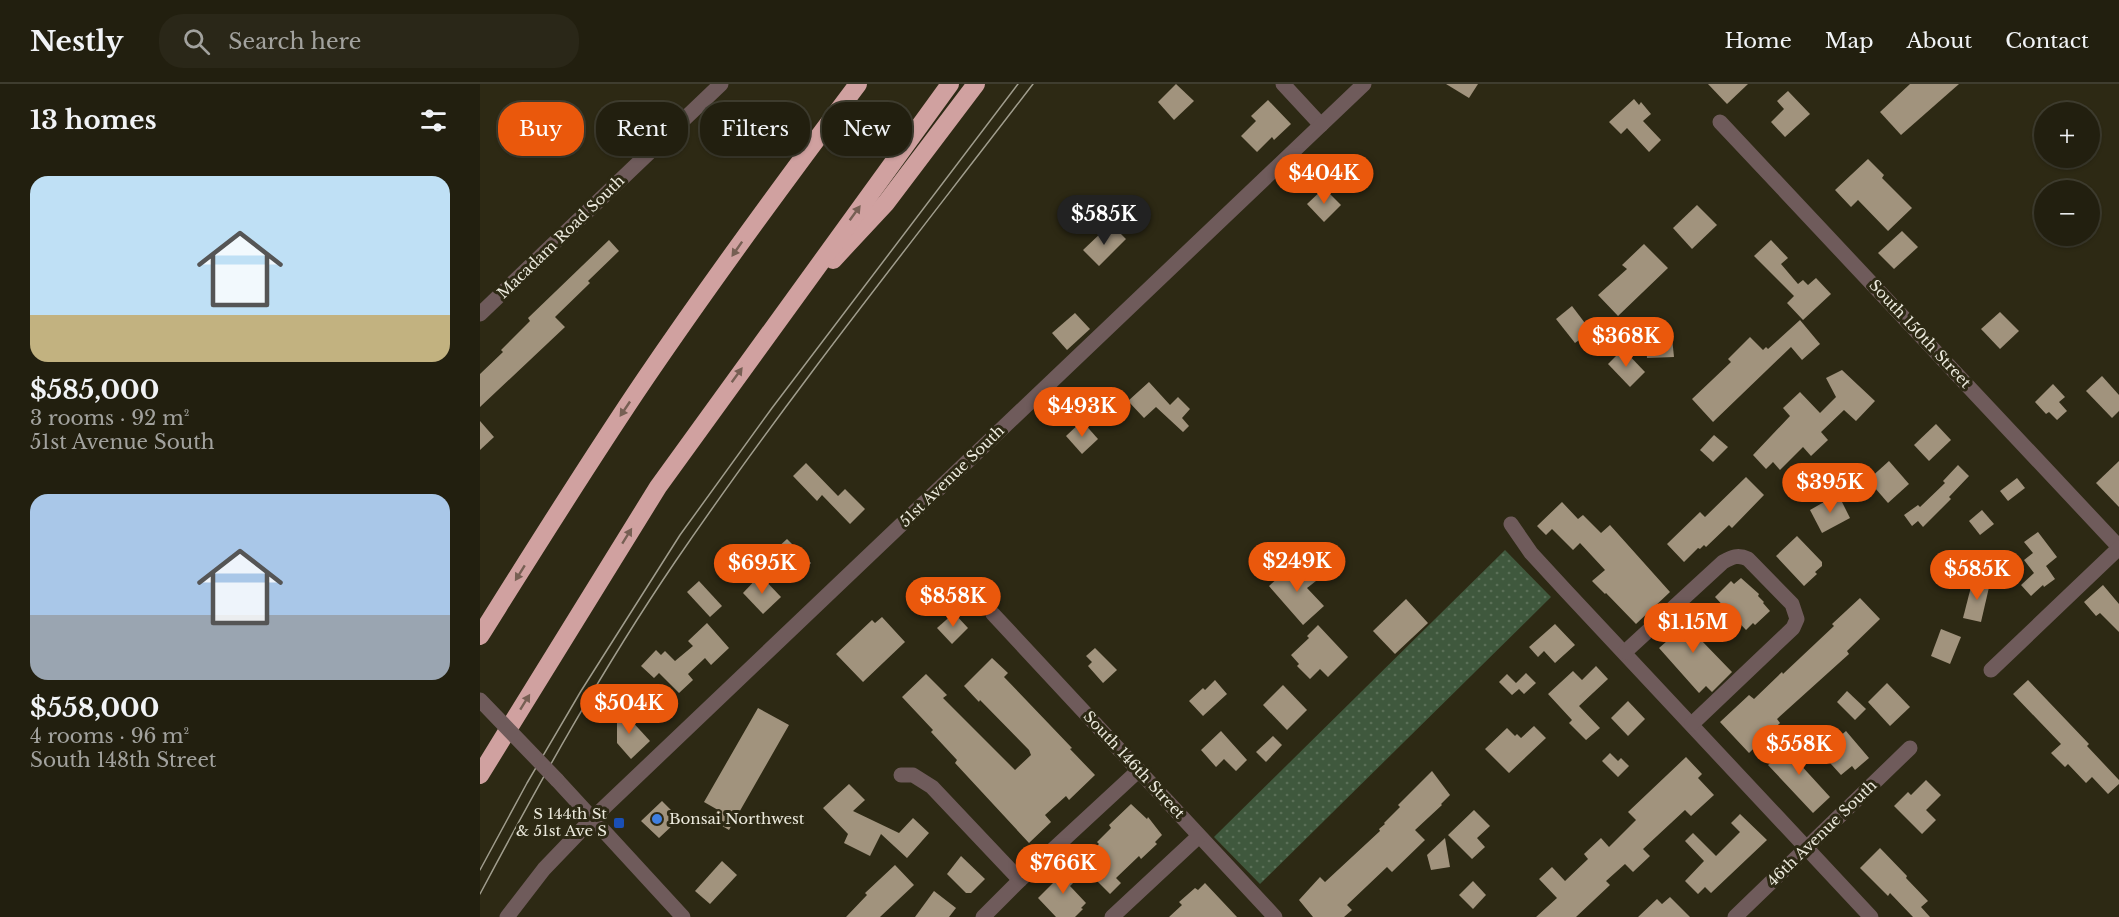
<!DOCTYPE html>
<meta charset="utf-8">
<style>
body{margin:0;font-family:"Libre Baskerville",serif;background:#2a2718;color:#f1f3f6;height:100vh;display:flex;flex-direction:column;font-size:22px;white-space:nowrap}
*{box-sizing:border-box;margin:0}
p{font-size:20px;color:#a2a29e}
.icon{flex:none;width:33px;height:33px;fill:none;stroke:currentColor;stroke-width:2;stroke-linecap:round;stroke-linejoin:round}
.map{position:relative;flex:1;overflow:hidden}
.side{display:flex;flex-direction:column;background:#221f0f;width:480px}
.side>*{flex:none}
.guide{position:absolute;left:18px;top:18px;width:570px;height:54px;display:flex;gap:12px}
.controls{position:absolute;left:1554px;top:18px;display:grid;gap:12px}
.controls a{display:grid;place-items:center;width:66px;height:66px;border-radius:50%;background:#221f0f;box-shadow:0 2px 4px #0004,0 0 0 2px #3f3d2f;font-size:30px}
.price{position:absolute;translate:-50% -51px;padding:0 14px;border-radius:21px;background:#ea580c;color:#fff;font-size:20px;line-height:39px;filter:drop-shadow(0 2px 3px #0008)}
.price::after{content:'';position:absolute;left:50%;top:36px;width:18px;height:14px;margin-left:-9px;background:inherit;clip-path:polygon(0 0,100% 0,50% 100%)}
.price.current{background:#222;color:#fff}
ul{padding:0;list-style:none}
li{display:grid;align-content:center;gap:12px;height:318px;padding:0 30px}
li span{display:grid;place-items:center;height:186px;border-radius:18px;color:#555}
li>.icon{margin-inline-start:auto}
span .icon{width:108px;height:108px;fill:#fffc;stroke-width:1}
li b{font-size:26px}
h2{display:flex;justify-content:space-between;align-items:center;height:72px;padding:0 30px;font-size:26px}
.chip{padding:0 21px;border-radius:24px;background:#221f0f;box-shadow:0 2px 4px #0004,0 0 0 2px #3f3d2f;font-size:21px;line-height:54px}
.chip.current{background:#ea580c;color:#fff}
header{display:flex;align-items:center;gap:36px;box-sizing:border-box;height:84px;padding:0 30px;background:#221f0f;border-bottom:2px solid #3f3d2f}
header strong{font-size:28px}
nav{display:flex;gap:33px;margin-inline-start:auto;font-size:21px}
.search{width:420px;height:54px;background:#2a2718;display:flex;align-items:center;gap:15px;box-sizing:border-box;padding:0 21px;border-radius:24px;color:#a2a29e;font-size:22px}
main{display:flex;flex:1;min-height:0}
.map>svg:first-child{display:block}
</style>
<header>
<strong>Nestly</strong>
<div class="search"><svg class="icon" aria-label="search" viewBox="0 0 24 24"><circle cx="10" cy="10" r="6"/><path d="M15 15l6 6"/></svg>Search here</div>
<nav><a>Home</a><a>Map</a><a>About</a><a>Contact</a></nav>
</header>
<main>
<section class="side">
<h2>13 homes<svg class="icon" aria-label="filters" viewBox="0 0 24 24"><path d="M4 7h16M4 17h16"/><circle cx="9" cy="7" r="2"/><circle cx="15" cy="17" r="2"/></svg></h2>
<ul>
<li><span style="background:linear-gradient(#bfe0f5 75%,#c2b280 0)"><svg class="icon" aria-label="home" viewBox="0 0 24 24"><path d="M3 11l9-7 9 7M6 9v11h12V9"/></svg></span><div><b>$585,000</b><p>3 rooms · 92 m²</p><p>51st Avenue South</p></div></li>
<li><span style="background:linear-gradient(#a9c7e8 65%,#9aa5b1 0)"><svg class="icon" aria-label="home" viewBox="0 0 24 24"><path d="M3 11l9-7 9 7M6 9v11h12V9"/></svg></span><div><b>$558,000</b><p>4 rooms · 96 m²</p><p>South 148th Street</p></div></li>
</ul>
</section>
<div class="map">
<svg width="1639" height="833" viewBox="0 0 1639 833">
<defs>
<pattern id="garden-dots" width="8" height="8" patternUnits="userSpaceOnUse" patternTransform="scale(1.5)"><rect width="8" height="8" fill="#3f583d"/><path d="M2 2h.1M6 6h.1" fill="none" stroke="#5b7058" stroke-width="1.8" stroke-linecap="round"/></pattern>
</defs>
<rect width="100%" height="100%" fill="#2d2914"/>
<path fill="url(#garden-dots)" d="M1025 466 1071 513 780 800 734 753Z"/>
<g fill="#a1937d">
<path d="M696 0 714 17 694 36 678 18Z"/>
<path d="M966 0H998L989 14Z"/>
<path d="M1228 0H1268L1247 20Z"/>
<path d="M1430 0H1479L1421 51 1400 28Z"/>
<path d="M1308 7 1330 30 1305 53 1291 38 1304 25 1297 17Z"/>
<path d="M1154 15 1159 21 1161 18 1171 30 1163 37 1181 56 1169 68 1147 44 1141 50 1129 38Z"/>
<path d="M788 16 811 40 794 56 792 53 777 68 761 52 776 37 771 32Z"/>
<path d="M1388 75 1404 91 1402 94 1432 124 1408 147 1378 116 1371 123 1355 106Z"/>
<path d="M844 104 861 121 844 138 827 120Z"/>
<path d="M1217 121 1237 141 1212 165 1193 144Z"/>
<path d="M634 143 646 155 619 182 603 166 623 147 626 151Z"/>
<path d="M1422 147 1438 163 1414 185 1398 169Z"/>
<path d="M129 156 139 167 108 197 110 199 75 233 85 243 0 323V290L23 268 21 266 50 237 48 234Z"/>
<path d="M1291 156 1308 174 1301 180 1318 200 1323 196 1328 201 1336 194 1351 210 1323 236 1307 219 1314 212 1274 172Z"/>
<path d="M1164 160 1188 184 1138 232 1118 211 1147 185 1142 181Z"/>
<path d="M1092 222 1111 247 1095 259 1076 235Z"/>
<path d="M1520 228 1539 247 1520 265 1501 245Z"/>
<path d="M595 229 610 245 587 266 572 249Z"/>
<path d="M1320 236 1340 260 1322 276 1311 263 1233 338 1212 315 1251 278 1248 275 1270 253 1283 266 1286 263 1288 265Z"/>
<path d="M1192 254 1194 273 1167 274 1166 256Z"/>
<path d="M1143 265 1165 288 1150 303 1128 280Z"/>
<path d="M1362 286 1395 317 1376 337 1364 326 1341 348 1348 356 1331 372 1323 363 1300 386 1293 378 1286 385 1273 371 1310 332 1303 324 1320 308 1340 329 1356 313 1346 294Z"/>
<path d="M1622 292 1639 311V327L1632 334 1606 307Z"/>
<path d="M669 298 690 321 698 313 710 325 702 334 709 342 703 348 676 323 664 334 648 317Z"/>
<path d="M1573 300 1585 313 1579 318 1587 327 1577 336 1569 328 1566 330 1555 318Z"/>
<path d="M0 337 14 353 0 366Z"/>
<path d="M602 337 618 355 602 370 586 352Z"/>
<path d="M1456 340 1471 356 1449 377 1434 361Z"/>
<path d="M1234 351 1248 363 1233 378 1220 366Z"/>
<path d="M1409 377 1429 400 1408 419 1388 396Z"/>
<path d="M1639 377V423L1616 399Z"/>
<path d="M326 379 358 412 365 405 385 425 370 440 342 411 337 417 313 392Z"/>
<path d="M1478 381 1489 392 1469 413 1471 415 1443 443 1438 437 1432 442 1424 431 1438 421 1440 423 1465 399 1463 397Z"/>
<path d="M1266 393 1284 411 1252 444 1249 441 1226 463 1224 461 1220 465 1218 464 1204 478 1187 460 1220 428 1225 433Z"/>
<path d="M1537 394 1545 404 1528 417 1520 407Z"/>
<path d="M1358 410 1370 434 1342 449 1330 426Z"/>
<path d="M1082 418 1098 435 1103 431 1121 449 1130 441 1190 508 1156 540 1126 509 1125 510 1112 497 1125 486 1100 459 1093 466 1072 445 1066 451 1057 442Z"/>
<path d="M1502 426 1514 440 1500 451 1489 437Z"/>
<path d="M1558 448 1577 473 1566 482 1575 495 1564 503 1563 501 1551 512 1541 501 1554 489 1544 476 1553 469 1544 458Z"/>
<path d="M1317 452 1342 478V482L1335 488 1337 490 1324 502 1296 472Z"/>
<path d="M307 455 331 479 319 491 296 465Z"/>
<path d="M817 477 836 497 827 504 844 522 823 541 789 502Z"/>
<path d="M280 491 301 513 283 530 263 509Z"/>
<path d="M1261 494 1279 510 1278 512 1284 518 1283 519 1290 527 1275 541 1273 539 1266 546 1235 513 1251 497 1254 500Z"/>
<path d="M1493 495 1510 499 1501 538 1483 534Z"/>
<path d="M219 497 242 522 230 533 207 508Z"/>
<path d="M1623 501 1639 520V548L1620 529 1616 532 1604 518Z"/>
<path d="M1380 514 1400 535 1367 567 1369 570 1297 635 1300 639 1269 669 1240 638 1269 611 1274 615 1302 588 1303 590 1354 542 1352 540Z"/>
<path d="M926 515 948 539 915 570 893 547Z"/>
<path d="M1205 526 1227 549 1220 555 1252 588 1232 608 1226 602 1219 609 1179 564 1187 557 1180 549Z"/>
<path d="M474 529 488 544 472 560 457 544Z"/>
<path d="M402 533 425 558 383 598 356 570 392 536 395 539Z"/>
<path d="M227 539 249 564 231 581 225 574 208 590 213 596 199 609 179 589 174 594 161 582 176 566 181 571 185 567 195 577 213 562 208 557Z"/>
<path d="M1075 540 1095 561 1075 579 1064 567 1058 573 1049 563Z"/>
<path d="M838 541 868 573 848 593 840 585 830 595 817 582 819 580 811 571 829 554 827 552Z"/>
<path d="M1461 545 1481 553 1470 580 1451 572Z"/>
<path d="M615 564 637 586 623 599 608 582 612 578 606 572Z"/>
<path d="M512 574 528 589 524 593 592 664 590 665 615 691 589 716 586 712 565 731 571 738 549 759 475 679 477 676 451 648 453 646 422 613 446 590 467 611 463 614 535 686 551 671 549 666 500 616 499 618 484 602Z"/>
<path d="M1116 582 1128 595 1099 622 1120 644 1106 656 1089 639 1092 636 1068 610 1093 587 1102 596Z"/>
<path d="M1046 589 1056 599 1044 610 1039 605 1032 611 1019 598 1027 590 1036 599Z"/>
<path d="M735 596 747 610 723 632 709 617 723 604 725 606Z"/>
<path d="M1548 596 1609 660 1607 662 1639 696V700L1628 710 1612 693 1606 699 1588 680 1585 683 1571 669 1581 660 1533 610Z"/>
<path d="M1407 599 1430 623 1410 642 1388 618Z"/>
<path d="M803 601 827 626 807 646 783 621Z"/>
<path d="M1367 607 1386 625 1375 636 1357 618Z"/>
<path d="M1148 617 1165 635 1148 652 1131 634Z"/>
<path d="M137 621 170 657 151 675 137 659Z"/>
<path d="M278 624 309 641 249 746 232 736 238 726 224 718Z"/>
<path d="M1054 642 1066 654 1029 689 1005 665 1027 644 1035 652 1037 650 1041 654Z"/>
<path d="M741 647 767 676 756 687 744 675 736 683 721 666Z"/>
<path d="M1366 647 1389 674 1375 686 1372 682 1361 691 1341 669Z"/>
<path d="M793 652 802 661 786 678 776 668Z"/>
<path d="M1316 655 1329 669 1318 678 1350 713 1333 729 1288 681Z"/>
<path d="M1130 669 1138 677 1141 674 1149 682 1138 693 1122 677Z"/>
<path d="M1206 673 1222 690 1218 694 1234 711 1211 732 1205 726 1163 765 1170 772 1153 788 1145 780 1126 797 1130 801 1096 833H1056L1077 814 1059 795 1072 783 1085 797 1108 775 1104 770 1121 754 1129 763 1156 736 1148 728Z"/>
<path d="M952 687 970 711 961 720 962 721 935 746 945 756 912 788 907 783 867 821 872 826 864 833H833L819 816 840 793 845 798 900 747 899 745 905 740 904 739 920 723 918 721Z"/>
<path d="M1446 696 1461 711 1446 726 1456 736 1442 750 1414 722 1428 708 1431 711Z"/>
<path d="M369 700 385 716 373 727 419 749 433 734 449 749 427 774 401 750 390 772 364 759 368 750 343 724Z"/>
<path d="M182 717 195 730 190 734 195 739 179 754 161 737Z"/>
<path d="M651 720 667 735 668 733 682 751 675 758 677 760 661 775 659 772 636 794 641 799 630 810 599 779 619 760 617 758 631 744 629 741Z"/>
<path d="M994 726 1010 742 997 754 1005 763 992 775 968 751Z"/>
<path d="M1260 730 1287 756 1231 809 1225 803 1218 810 1205 797 1224 777 1205 757 1213 749 1236 772 1260 748 1251 739Z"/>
<path d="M965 754 970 783 951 786 947 771Z"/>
<path d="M1400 764 1427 792 1426 794 1448 817 1441 823 1450 833H1433L1410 809 1408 812 1380 784Z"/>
<path d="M481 772 505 795 491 809H486L467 790Z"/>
<path d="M242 777 257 791 230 820 215 807Z"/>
<path d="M589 779 600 792 590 802 606 819 601 824 603 825 595 833H576L558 814 579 793 577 790Z"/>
<path d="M415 781 434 801 400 833H366L387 811 385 809Z"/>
<path d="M993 797 1006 811 993 825 979 811Z"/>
<path d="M725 799 757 833H689L702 821 699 818 715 804 718 806Z"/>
<path d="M454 807 476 824 469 833H435Z"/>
<path d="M1190 813 1210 833H1158L1177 815 1182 820Z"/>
</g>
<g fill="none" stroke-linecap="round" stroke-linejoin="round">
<g stroke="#6f5b5b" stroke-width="15">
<path d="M803 0 841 41"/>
<path d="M1240 38 1639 463"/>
<path d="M0 230 241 0"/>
<path d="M1031 440 1051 469 1086 507 1391 833"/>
<path d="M513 530 795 833"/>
<path d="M1145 568 1243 478C1252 473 1258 470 1268 475L1312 520 1317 535 1313 544 1212 640"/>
<path d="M1511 586 1639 464"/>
<path d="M421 691H433L452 703 540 796"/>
<path d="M77 696 203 833"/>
<path d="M27 833 64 785 112 735 884 0"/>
<path d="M503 833 540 796 659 686"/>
<path d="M632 833 719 752"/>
<path d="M1255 833 1430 664"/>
</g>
<g stroke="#d0a1a0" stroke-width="18">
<path d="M353 176 406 119 496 0"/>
<path d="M0 552C54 466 108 379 165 295 233 195 305 97 378 0"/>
<path d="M0 691 178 403 470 0"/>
</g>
<g stroke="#a09d8d" stroke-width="1.5">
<path d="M0 786 47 699 101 607 200 451 292 324 538 0"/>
<path d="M0 810C60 697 123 584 195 478 307 314 432 158 553 0"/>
</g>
<path stroke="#6f5b5b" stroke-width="15" d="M0 616 77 696"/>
</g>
<defs><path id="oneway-solid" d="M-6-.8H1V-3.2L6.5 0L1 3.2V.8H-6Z" transform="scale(1.5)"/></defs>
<g fill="#765f53">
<use href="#oneway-solid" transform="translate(375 129) rotate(-54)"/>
<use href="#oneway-solid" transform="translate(257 165) rotate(125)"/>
<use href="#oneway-solid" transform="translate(257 291) rotate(-54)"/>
<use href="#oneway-solid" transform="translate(145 325) rotate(124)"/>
<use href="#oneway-solid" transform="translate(147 452) rotate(-58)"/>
<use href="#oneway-solid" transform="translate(40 489) rotate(122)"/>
<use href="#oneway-solid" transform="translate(45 618) rotate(-58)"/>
</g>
<circle fill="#3f7fe0" stroke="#2d2914" stroke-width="2" cx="177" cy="735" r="6"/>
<rect fill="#1a4fb4" stroke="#2d2914" stroke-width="2" x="133" y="733" width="12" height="12" rx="3"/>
<g text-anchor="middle" stroke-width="6" stroke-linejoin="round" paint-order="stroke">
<g font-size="15" fill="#ebe9dc" stroke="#2d2914">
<text transform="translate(81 153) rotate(-44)" y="5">Macadam Road South</text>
<text transform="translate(1440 250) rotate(47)" y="5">South 150th Street</text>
<text transform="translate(472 392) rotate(-44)" y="5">51st Avenue South</text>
<text transform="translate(654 681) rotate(47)" y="5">South 146th Street</text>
<text transform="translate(1342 749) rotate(-44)" y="5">46th Avenue South</text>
</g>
<g font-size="15" fill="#ebe9dc" stroke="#2d2914" text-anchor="end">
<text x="127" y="735">S 144th St<tspan x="127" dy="17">&amp; 51st Ave S</tspan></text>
<text x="189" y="740" text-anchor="start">Bonsai Northwest</text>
</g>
</g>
</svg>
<div class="controls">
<a>+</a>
<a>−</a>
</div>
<b class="price" style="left:844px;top:121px">$404K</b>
<b class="price current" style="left:624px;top:162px">$585K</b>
<b class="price" style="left:1146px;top:284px">$368K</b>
<b class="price" style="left:602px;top:354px">$493K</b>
<b class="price" style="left:1350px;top:430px">$395K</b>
<b class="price" style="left:817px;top:509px">$249K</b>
<b class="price" style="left:282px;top:511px">$695K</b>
<b class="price" style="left:1497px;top:517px">$585K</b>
<b class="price" style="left:473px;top:544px">$858K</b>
<b class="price" style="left:1213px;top:570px">$1.15M</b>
<b class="price" style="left:149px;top:651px">$504K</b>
<b class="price" style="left:1319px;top:692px">$558K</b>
<b class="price" style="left:583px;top:811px">$766K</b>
<div class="guide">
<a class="chip current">Buy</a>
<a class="chip">Rent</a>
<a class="chip">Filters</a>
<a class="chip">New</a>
</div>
</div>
</main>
